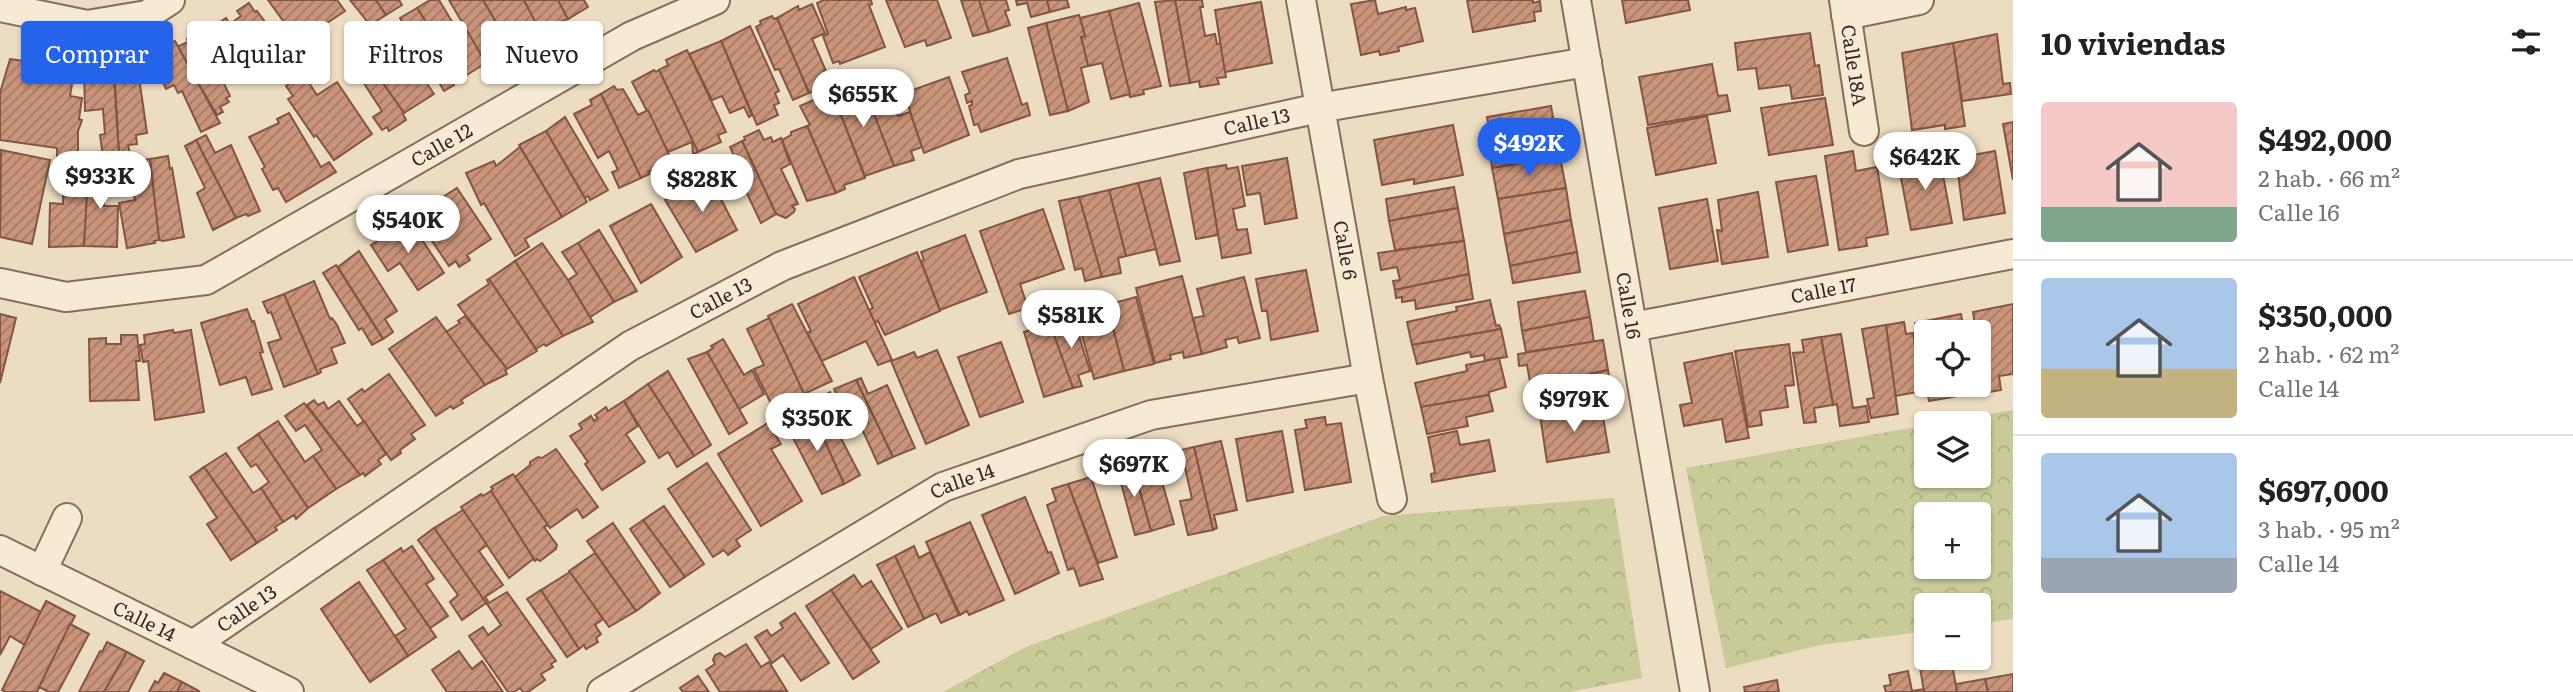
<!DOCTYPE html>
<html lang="es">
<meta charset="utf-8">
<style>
body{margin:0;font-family:Literata,serif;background:#f6f6f6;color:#222;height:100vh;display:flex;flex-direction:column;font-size:26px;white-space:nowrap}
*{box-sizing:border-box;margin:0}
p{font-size:23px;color:#767676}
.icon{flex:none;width:38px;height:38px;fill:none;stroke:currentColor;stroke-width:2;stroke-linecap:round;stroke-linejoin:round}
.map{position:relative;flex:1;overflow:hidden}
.details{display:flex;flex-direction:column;background:#fff;width:560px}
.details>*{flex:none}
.hud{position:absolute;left:21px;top:21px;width:665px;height:63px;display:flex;gap:14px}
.fabs{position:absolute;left:1914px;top:320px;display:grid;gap:14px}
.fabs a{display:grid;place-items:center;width:77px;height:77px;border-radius:7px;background:#fff;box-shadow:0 2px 5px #0004;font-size:35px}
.price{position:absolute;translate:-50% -60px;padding:0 16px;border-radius:24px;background:#fff;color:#222;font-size:23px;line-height:46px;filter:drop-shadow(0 2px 4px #0008)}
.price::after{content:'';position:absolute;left:50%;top:42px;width:21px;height:16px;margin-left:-10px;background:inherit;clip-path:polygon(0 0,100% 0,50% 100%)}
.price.on{background:#2563eb;color:#fff}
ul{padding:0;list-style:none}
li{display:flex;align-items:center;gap:21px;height:175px;padding:0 28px}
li+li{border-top:2px solid #e0e0e0}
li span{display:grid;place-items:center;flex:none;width:196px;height:140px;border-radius:7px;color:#555}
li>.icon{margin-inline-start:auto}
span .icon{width:84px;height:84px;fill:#fffc;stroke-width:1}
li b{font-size:30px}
h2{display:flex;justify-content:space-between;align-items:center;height:84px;padding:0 28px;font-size:30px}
.pill{padding:0 24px;border-radius:7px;background:#fff;box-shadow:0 2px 5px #0004;font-size:24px;line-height:63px}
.pill.on{background:#2563eb;color:#fff}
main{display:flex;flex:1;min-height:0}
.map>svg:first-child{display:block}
</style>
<main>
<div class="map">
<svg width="2013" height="692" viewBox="0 0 2013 692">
<defs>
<pattern id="forest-crowns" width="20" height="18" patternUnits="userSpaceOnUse" patternTransform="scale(1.75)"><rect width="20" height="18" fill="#c8ca97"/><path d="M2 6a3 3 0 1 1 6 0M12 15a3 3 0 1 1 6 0" fill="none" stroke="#acae82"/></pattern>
<pattern id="building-hatch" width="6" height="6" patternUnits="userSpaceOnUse" patternTransform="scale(1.75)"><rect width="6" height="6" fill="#c9947a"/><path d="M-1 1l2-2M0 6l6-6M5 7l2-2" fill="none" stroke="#a47963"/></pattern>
</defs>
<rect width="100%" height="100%" fill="#ecdcc2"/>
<g fill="url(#forest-crowns)" fill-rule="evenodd">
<path d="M2013 410V619L1979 624V606H1927V631L1820 645 1726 668 1686 468 1927 425V476H1979V424L1937 423ZM1927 514H1979V567H1927Z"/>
<path d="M1614 498 1642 678 1569 692H943L1026 647 1383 516Z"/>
</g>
<g fill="url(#building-hatch)" stroke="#845641" stroke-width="2">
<path d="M268 0H337L345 11 309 35 299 22 289 29Z"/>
<path d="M350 0H376L386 15 370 25Z"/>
<path d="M376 0H399L402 5 386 15Z"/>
<path d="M430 0H439L454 25 462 21 486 63 462 78 417 8Z"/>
<path d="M449 0H483L511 47 508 49 509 51 486 63Z"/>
<path d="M483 0H524L541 33 531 38 532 40 511 47Z"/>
<path d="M524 0H558L568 19 539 29Z"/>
<path d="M558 0H584L588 7 568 19Z"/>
<path d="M824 0H871L872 4 869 5 885 47 840 64 839 61 833 63 823 36 828 34 817 3Z"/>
<path d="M886 0H937L951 38 927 46 925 40 905 47Z"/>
<path d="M961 0H979L989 32 973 36Z"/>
<path d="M979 0H1006L1009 10 1005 11 1010 25 989 32Z"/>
<path d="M1016 0H1047L1050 12 1031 17 1027 3 1017 5Z"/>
<path d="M1047 0H1067L1069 7 1050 12Z"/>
<path d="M1175 0H1202L1203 7H1200L1205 36 1215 34 1217 44 1221 43 1226 77 1217 78 1219 84 1200 87 1199 81 1190 83Z"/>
<path d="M1175 0 1190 83 1170 86 1155 2Z"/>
<path d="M1375 0 1378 14 1406 7V10L1415 8 1423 41 1398 47 1399 51 1380 55 1379 51 1361 55 1351 4Z"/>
<path d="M1467 0H1533V3L1540 1 1541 11 1534 12 1535 21 1473 32Z"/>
<path d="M1622 0H1688L1690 10 1626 23Z"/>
<path d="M1261 2 1272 63 1225 72 1215 10Z"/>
<path d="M249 3 255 12 257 11 288 53 261 73 241 45 231 53 213 27 226 18 230 24 241 16 237 11Z"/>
<path d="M1139 3 1161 86 1143 90 1144 94 1130 97 1109 11Z"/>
<path d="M812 4 825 33 812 39 826 71H824L830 84 809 93 777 18 798 6 799 10Z"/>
<path d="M417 8 462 78 453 83 454 85 444 91 400 18Z"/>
<path d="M1109 11 1130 94 1111 99 1102 63 1088 66 1081 37 1085 36 1080 18Z"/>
<path d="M1079 15 1085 36 1081 37 1088 66 1081 68 1089 102 1068 111 1046 23Z"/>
<path d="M772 16 774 19 777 18 809 93 793 100 779 69 775 70 756 27 761 24 760 21Z"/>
<path d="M1046 23 1068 111 1050 115 1028 28Z"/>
<path d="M750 26 779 91 775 93 779 103 774 105 778 115 757 125 721 41Z"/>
<path d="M199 33 230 96 226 98 229 102 220 107 223 112 217 115 177 47 188 42 187 39Z"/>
<path d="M1810 33 1815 66 1819 65 1823 95 1792 99 1790 85 1759 89 1756 68 1738 70 1735 43Z"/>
<path d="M1997 34 2003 84 2010 83 2011 94 1962 101 1953 43Z"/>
<path d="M175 41 220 123 201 132 182 91 178 93 174 85 166 89 151 58 164 51 162 47Z"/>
<path d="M721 41 752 115 749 117 744 107 730 113 722 96 712 100 689 54Z"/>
<path d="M387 43 402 65 411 60 434 94 404 113 358 48 364 44 371 53Z"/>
<path d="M1953 43 1965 126 1945 129V125L1912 130 1902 53Z"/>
<path d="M358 48 404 113 403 114 406 120 389 131 387 127 382 130 373 117 382 111 346 56Z"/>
<path d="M687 50 726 132 718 135 721 142 698 152 659 70 668 65 666 60Z"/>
<path d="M142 56 144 69 138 70 147 133 136 135 137 144 128 145 130 154 119 155 114 64 126 63 125 58Z"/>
<path d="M1007 58 1022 105 1027 103 1030 115 981 132 978 124 974 125 969 106 972 105V101L967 103 965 95 970 93 962 72Z"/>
<path d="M10 59 44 64V62L61 63 75 66 70 96 82 98 79 119 82 120 78 131V161L57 160V148L0 140V93Z"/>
<path d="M113 62 119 155 103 157 100 135 105 134 103 109 85 111 84 68 98 67V63Z"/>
<path d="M1712 64 1718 96 1727 95 1730 111 1648 125 1639 77Z"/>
<path d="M654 70 656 72 659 70 698 152 693 154 692 142 668 152 632 82Z"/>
<path d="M303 74 317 95 337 82 372 134 334 160 316 135 314 137 288 99 293 96 286 86Z"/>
<path d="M872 77 880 96 890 93 898 116 910 112 922 147 911 151 914 160 894 166 861 81Z"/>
<path d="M949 77 969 135 924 153 904 93Z"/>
<path d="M861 81 894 166 865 176 832 92Z"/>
<path d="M614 86 617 90 623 89 638 115 648 110 672 161 648 172 650 174 641 178 601 94Z"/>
<path d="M832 92 865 178 844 185 845 189 836 193 807 126 810 125 800 106Z"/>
<path d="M601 94 641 178 619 188 612 172 618 170 609 151 598 158 574 114 592 105 590 100Z"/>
<path d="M1825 98 1833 145 1769 155 1761 108Z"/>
<path d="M1551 106 1560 157 1492 168 1490 151 1493 150 1487 117Z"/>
<path d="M289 113 321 167 329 162 336 172 286 202 278 188 273 190 262 169 265 167 249 137 279 123 277 119Z"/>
<path d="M1707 116 1716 163 1656 175 1647 128Z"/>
<path d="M565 117 608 190 590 200 588 196 585 198 546 131Z"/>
<path d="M2013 122V180L2003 124Z"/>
<path d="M1453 125 1463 175 1414 184V179L1382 185 1374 140Z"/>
<path d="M807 126 836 193 807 201 782 140 791 135V132Z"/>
<path d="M759 130 764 140 771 137 773 142 781 138 790 164 781 169 798 204 792 206 795 209 794 212 786 218 776 214 742 141 745 140 744 137Z"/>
<path d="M546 131 587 202 562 217 519 145Z"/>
<path d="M206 135 215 153 231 145 260 211 248 216 246 214 236 218 196 140Z"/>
<path d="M196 140 236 218 213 230 197 193 205 188 185 146Z"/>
<path d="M742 141 776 214 761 223 731 160 735 158 730 147Z"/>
<path d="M520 147 562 217 525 239 529 247 515 256 484 203 481 205 466 173 494 161 496 166Z"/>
<path d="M1 150 50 160 32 244 0 237Z"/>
<path d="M1853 151 1856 171 1877 167 1888 234 1866 238 1867 246 1839 250 1825 156Z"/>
<path d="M1995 151 2005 213 1964 220 1956 158Z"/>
<path d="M1939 154 1952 223 1911 230 1898 162Z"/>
<path d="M168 156 170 169 172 168 184 237 163 241 159 240 150 159Z"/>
<path d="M1560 157 1566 188 1498 199 1492 168Z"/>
<path d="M1287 158 1297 218 1265 224 1260 193 1247 195 1242 166Z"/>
<path d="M150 159 159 240 154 241 155 243 127 248 119 203 135 200 128 163Z"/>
<path d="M63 162 89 163 84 246 49 247 50 203 63 204Z"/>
<path d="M105 162 104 206H118L117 247 84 246 89 163Z"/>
<path d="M1226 165 1227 169 1238 167 1245 206 1233 209 1237 230 1247 229 1251 253 1222 258 1207 168Z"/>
<path d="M1207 168 1218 235 1196 239 1184 173Z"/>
<path d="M709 176 737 230 696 252 665 200Z"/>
<path d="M1816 176 1828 245 1788 252 1776 182Z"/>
<path d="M1160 178 1180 261 1160 265 1138 183Z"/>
<path d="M1138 183 1156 249 1126 256 1109 190Z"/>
<path d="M1454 187 1458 208 1389 221 1386 199Z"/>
<path d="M457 188 491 239 467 255 470 260 459 267 456 261 449 266 419 222 422 220 417 214Z"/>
<path d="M1566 188 1571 220 1504 234 1498 199Z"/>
<path d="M1109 190 1126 256 1118 258 1121 273 1102 277 1079 197Z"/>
<path d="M1758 192 1768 257 1722 264 1717 230 1722 231 1718 200Z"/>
<path d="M1079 197 1102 277 1085 281 1082 268 1075 270 1059 201Z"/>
<path d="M1707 199 1718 261 1670 269 1659 208Z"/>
<path d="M651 204 682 257 641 283 610 226Z"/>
<path d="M1458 208 1464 241 1395 250 1389 221Z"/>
<path d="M1043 209 1064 269 1020 284 1028 308 1009 314 980 231Z"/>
<path d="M409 220 444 273 418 290 400 263 388 271 371 245Z"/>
<path d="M1571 220 1577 252 1510 266 1504 234Z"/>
<path d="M599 230 637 291 614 302 578 243Z"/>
<path d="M965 235 987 292 940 310 921 261 924 260 921 252Z"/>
<path d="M1464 241 1469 274 1395 290 1393 281 1400 280 1397 267 1381 270 1378 253Z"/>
<path d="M542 243 568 280 593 322 563 336 515 261Z"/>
<path d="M578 243 614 302 590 317 568 280 577 274 562 252Z"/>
<path d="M359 251 397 311 385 319 393 332 383 339 338 267Z"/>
<path d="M917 252 940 311 885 335 878 321 874 323 869 310 873 308 859 277Z"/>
<path d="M1577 252 1580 272 1513 283 1510 266Z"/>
<path d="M515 261 563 336 546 346 544 344 536 349 489 279Z"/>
<path d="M336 265 383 339 372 345 362 328 359 330 323 273Z"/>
<path d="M1306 270 1318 331 1271 340 1267 311H1262L1256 279Z"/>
<path d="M1469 274 1473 299 1416 309 1415 300 1402 302V297L1396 298 1395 290Z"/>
<path d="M1182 276 1202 354 1184 358 1183 352 1170 355 1171 359 1155 363 1136 288Z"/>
<path d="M854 277 892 360 878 365 866 341 822 361 807 333 811 331 798 304Z"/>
<path d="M1244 277 1260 338 1239 343 1237 337 1225 340 1227 347 1202 354 1193 318 1204 316 1197 289Z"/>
<path d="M489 279 537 351 507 369 458 305 489 284 487 280Z"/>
<path d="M314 281 330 319 332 318 337 325 345 343 331 348 337 363 320 369 321 372 318 374 284 294Z"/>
<path d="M1585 291 1590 317 1522 331 1518 302Z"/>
<path d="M284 294 318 374 284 387 268 343 281 339 271 312 268 313 263 302Z"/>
<path d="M1136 297 1154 364 1124 371 1107 305Z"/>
<path d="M1490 300 1496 326 1499 325 1501 329 1412 345 1407 322 1457 311 1456 307Z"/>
<path d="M792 304 832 381 804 394 768 316Z"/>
<path d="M2013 304V374L1999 376 2001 390 1984 393 1979 357V332H1976L1973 312Z"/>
<path d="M1107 305 1124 371 1094 379 1076 313Z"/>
<path d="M247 309 252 322 254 321 263 352 260 353 272 389 252 395 246 377 220 385 201 323Z"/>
<path d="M0 314 16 318 0 383Z"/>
<path d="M1961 314 1964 332H1927V385H1974L1975 393 1929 401 1915 323Z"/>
<path d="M465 316 507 369 505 370 507 374 485 385 446 332 460 323 458 321Z"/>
<path d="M436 317 485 385 461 400 463 403 453 409 451 406 436 416 389 349Z"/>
<path d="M1073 317 1090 371 1078 375 1082 386 1073 388 1050 324Z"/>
<path d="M1590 317 1594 342 1526 352 1522 331Z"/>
<path d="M769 318 804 394 785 404 789 411 777 416 754 369 764 365 747 329Z"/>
<path d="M1904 322 1906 334 1913 333 1923 391 1895 396 1886 325Z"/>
<path d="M1050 324 1073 388 1044 397 1024 332Z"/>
<path d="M1886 325 1898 414 1871 418 1867 399 1874 398 1862 329Z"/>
<path d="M1501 329 1507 357 1485 361 1484 355 1471 357 1470 352 1417 364 1412 345Z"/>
<path d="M173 330 174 333 191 330 204 412 155 420 148 361 143 362 140 345 145 344 144 335Z"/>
<path d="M1841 334 1853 408 1866 406 1869 422 1840 426 1837 404 1833 405 1821 337Z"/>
<path d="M121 335H137L140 361H136L139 400 90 401 89 339 106 338V344H121Z"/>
<path d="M1821 337 1833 405 1814 408 1816 422 1804 423 1793 353 1804 352 1802 340Z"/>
<path d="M723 339 744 375 752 370 764 394 739 409 707 352 713 348 711 346Z"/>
<path d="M1603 340 1608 370 1531 387 1527 365 1519 366 1518 354Z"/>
<path d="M1001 342 1023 402 980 417 958 357Z"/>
<path d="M1789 344 1794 385 1785 386 1788 407 1760 411 1762 425 1748 427 1735 351Z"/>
<path d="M937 350 969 425 926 444 891 361 914 352 917 358Z"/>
<path d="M707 352 747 423 729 434 688 359Z"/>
<path d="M1732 353 1749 438 1726 442 1722 419 1684 426 1680 405 1692 403 1684 363Z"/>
<path d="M1499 358 1506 387 1489 392V395L1421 407 1415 383 1467 371 1466 365Z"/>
<path d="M1608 370 1611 391 1533 403 1531 387Z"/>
<path d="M668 371 711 445 694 456 648 384Z"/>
<path d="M389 374 425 425 411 434 415 439 400 450 401 453 391 460 348 399 362 389 364 392Z"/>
<path d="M861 378 868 394 887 385 915 448 893 457 856 380Z"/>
<path d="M856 380 893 457 878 464 857 418 849 422 834 389Z"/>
<path d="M648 384 694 456 677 467 668 452 659 458 624 401Z"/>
<path d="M830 392 839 409 829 415 860 475 844 484 808 404Z"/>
<path d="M1489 395 1493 411 1466 417 1468 426 1427 434 1421 407Z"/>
<path d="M314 400 318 405 324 402 328 409 339 401 357 426 364 421 386 454 378 460 381 464 365 476 363 473 360 475 307 405Z"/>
<path d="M624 401 638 426 626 434 645 462 602 490 585 464 588 462 570 436 582 429 579 424 591 416 594 421 598 418 595 415 606 407 608 411Z"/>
<path d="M304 403 360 475 336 489 313 456 322 450 305 425 296 431 285 416Z"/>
<path d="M808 404 844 484 822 494 790 432 808 423 800 408Z"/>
<path d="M1601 405 1609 452 1547 462 1540 415Z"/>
<path d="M1325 417 1326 425 1341 423 1351 482 1305 490 1295 430 1307 428 1305 420Z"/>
<path d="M278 421 305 462 313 456 336 489 308 508 258 434Z"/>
<path d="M768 423 781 444 771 449 802 501 761 526 718 454Z"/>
<path d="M1282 431 1293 492 1247 501 1236 439Z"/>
<path d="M1457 431 1460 445 1489 440 1495 471 1432 482 1431 474 1435 473 1428 437Z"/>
<path d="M258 434 308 508 296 519 294 515 283 522 261 488 269 482 256 464 251 467 238 448Z"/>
<path d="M1221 441 1237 510 1214 515 1217 528 1213 530 1194 447Z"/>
<path d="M1194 447 1213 530 1188 535 1180 501 1192 499 1181 450Z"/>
<path d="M556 449 598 507 583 518 577 509 550 528 515 477 530 465V462L538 457 542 458Z"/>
<path d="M226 453 253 493 261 488 283 522 275 527 277 530 257 543 204 467Z"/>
<path d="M1155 457 1174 524 1151 531 1132 463Z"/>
<path d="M707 463 751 530 736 540 740 546 728 555 724 550 713 557 668 489Z"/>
<path d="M1132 463 1151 531 1135 535 1117 468Z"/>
<path d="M204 467 257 543 231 560 207 524 217 518 190 477Z"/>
<path d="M513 474 548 525 544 527 557 545 556 549 540 561 537 559 535 561 491 491 493 489 491 487Z"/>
<path d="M1091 477 1117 557 1098 563 1068 484Z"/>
<path d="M1068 484 1103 579 1080 586 1074 568 1068 570 1047 505 1056 501 1052 489Z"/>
<path d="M491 491 535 561 533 559 509 578 461 507 481 494 483 496Z"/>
<path d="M1025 497 1048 553 1051 552 1059 573 1015 594 982 515Z"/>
<path d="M664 506 704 564 685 577 643 520Z"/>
<path d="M463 510 487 545 479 551 503 585 485 597 488 601 486 603 434 528Z"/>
<path d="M643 520 685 577 670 587 630 529Z"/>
<path d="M970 522 1004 600 969 615 967 611 960 615 926 542Z"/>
<path d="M613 523 660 593 636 611 587 541Z"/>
<path d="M434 528 486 603 462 620 450 602 458 595 418 540Z"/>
<path d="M412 546 434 579 426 584 448 616 430 628 383 560 401 548 403 552Z"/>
<path d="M914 546 919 558 930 552 959 615 941 623 936 613 924 619 895 556Z"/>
<path d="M595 553 636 611 609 627 569 571Z"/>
<path d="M895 556 924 619 908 627 877 565Z"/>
<path d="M383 560 436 637 408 656 395 636 406 629 367 570Z"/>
<path d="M570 572 603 619 595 625 601 634 596 638 598 642 586 649 584 645 579 649 541 590Z"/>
<path d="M854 575 862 587 871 581 902 629 871 649 831 590Z"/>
<path d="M359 582 408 656 370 682 321 609Z"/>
<path d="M541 590 579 649 567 657 527 599Z"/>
<path d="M831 590 879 662 853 679 806 606Z"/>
<path d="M0 591 41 612 25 645 10 636 0 655Z"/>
<path d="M507 592 556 661 551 664 553 667 541 674 545 680 528 692H523L520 688 514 692H508L469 636 483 627 488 635 501 625 487 604Z"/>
<path d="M46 601 75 616 37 692H6L2 690Z"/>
<path d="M795 613 829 663 801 681 783 655 772 663 755 637 767 630 771 636 783 628 780 623Z"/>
<path d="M70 624 89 634 58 692H49L39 687Z"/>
<path d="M107 642 127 652 104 692H79L100 651 102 652Z"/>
<path d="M746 644 761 667 769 662 787 691 720 692 706 670 715 664 713 660 715 655 720 653 725 657Z"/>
<path d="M459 651 472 669 482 661 503 692H447L432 670Z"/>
<path d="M127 652 144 661 128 692H104Z"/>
<path d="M1927 653V658H1951L1957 692H1924L1918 655Z"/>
<path d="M1908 671 1912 691 1924 689V692H1886L1884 686 1891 685 1889 675Z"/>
<path d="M164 673 182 682 177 692H149L155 681 158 683Z"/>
<path d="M2013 674V692H1988L1985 679Z"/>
<path d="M698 676 709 692H683L680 688Z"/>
<path d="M1985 679 1988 692H1957L1956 684Z"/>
<path d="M1777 680 1779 692H1745L1744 687Z"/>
<path d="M182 682 199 691 198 692H177Z"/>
</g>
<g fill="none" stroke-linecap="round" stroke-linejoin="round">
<defs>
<g id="street">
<path id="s1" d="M1301 0 1368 378 1392 499"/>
<path id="s2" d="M1576 0 1695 692"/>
<path id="s3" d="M1844 0 1864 131"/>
<path d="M0 7 87 25 147 15 170 0"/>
<path d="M1846 15 1919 0"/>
<path id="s4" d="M0 283 66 297 206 280 632 36 715 0"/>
<path id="s5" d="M1633 327 2013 254"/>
<path id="s6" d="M0 550 289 692"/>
<path d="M42 571 67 518"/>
<path id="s7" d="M193 645 630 346 782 266 1019 174 1319 108 1587 62"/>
<path id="s8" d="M602 692 943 487 1151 415 1368 378"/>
</g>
</defs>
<use href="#street" stroke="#856e5a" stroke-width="32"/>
<use href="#street" stroke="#f7ead5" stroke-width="28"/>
</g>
<g text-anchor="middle" stroke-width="6" stroke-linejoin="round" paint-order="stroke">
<g font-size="19" fill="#36281e" stroke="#f4e7d2">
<text dy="7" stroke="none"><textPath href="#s3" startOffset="66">Calle 18A</textPath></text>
<text dy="7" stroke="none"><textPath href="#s7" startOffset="1199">Calle 13</textPath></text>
<text dy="7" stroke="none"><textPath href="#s4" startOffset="480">Calle 12</textPath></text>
<text dy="7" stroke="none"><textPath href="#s1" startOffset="254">Calle 6</textPath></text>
<text dy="7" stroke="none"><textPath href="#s5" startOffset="194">Calle 17</textPath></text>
<text dy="7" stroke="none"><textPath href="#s7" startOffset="632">Calle 13</textPath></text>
<text dy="7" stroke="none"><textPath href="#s2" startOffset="310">Calle 16</textPath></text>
<text dy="7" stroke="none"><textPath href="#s8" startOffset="418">Calle 14</textPath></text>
<text dy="7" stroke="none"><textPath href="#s7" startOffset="65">Calle 13</textPath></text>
<text dy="7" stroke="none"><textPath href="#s6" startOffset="161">Calle 14</textPath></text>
</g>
</g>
</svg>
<div class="fabs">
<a><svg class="icon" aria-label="locate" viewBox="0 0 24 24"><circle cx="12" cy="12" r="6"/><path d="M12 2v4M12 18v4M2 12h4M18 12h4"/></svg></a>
<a><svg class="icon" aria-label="layers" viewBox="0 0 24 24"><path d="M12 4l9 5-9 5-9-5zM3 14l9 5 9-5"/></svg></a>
<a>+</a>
<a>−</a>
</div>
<b class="price" style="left:863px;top:129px">$655K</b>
<b class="price on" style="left:1529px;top:178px">$492K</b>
<b class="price" style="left:1925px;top:192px">$642K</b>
<b class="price" style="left:100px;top:211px">$933K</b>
<b class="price" style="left:702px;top:214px">$828K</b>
<b class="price" style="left:408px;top:255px">$540K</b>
<b class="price" style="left:1071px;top:350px">$581K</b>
<b class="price" style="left:1574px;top:434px">$979K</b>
<b class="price" style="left:817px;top:453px">$350K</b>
<b class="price" style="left:1134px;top:499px">$697K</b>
<div class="hud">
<a class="pill on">Comprar</a>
<a class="pill">Alquilar</a>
<a class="pill">Filtros</a>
<a class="pill">Nuevo</a>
</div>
</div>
<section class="details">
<h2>10 viviendas<svg class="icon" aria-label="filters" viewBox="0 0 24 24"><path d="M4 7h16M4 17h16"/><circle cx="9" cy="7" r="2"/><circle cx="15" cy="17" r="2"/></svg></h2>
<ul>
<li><span style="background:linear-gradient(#f6c9c9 75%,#7fa58c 0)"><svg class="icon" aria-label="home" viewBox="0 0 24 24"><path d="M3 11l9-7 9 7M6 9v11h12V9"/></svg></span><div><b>$492,000</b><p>2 hab. · 66 m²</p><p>Calle 16</p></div></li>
<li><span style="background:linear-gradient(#a9c7e8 65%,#c2b280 0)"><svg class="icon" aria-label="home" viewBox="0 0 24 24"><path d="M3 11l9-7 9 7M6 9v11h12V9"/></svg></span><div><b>$350,000</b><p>2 hab. · 62 m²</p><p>Calle 14</p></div></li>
<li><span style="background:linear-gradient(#a9c7e8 75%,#9aa5b1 0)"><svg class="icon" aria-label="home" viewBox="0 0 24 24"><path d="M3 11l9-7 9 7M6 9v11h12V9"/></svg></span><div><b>$697,000</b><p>3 hab. · 95 m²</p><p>Calle 14</p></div></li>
</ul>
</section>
</main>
